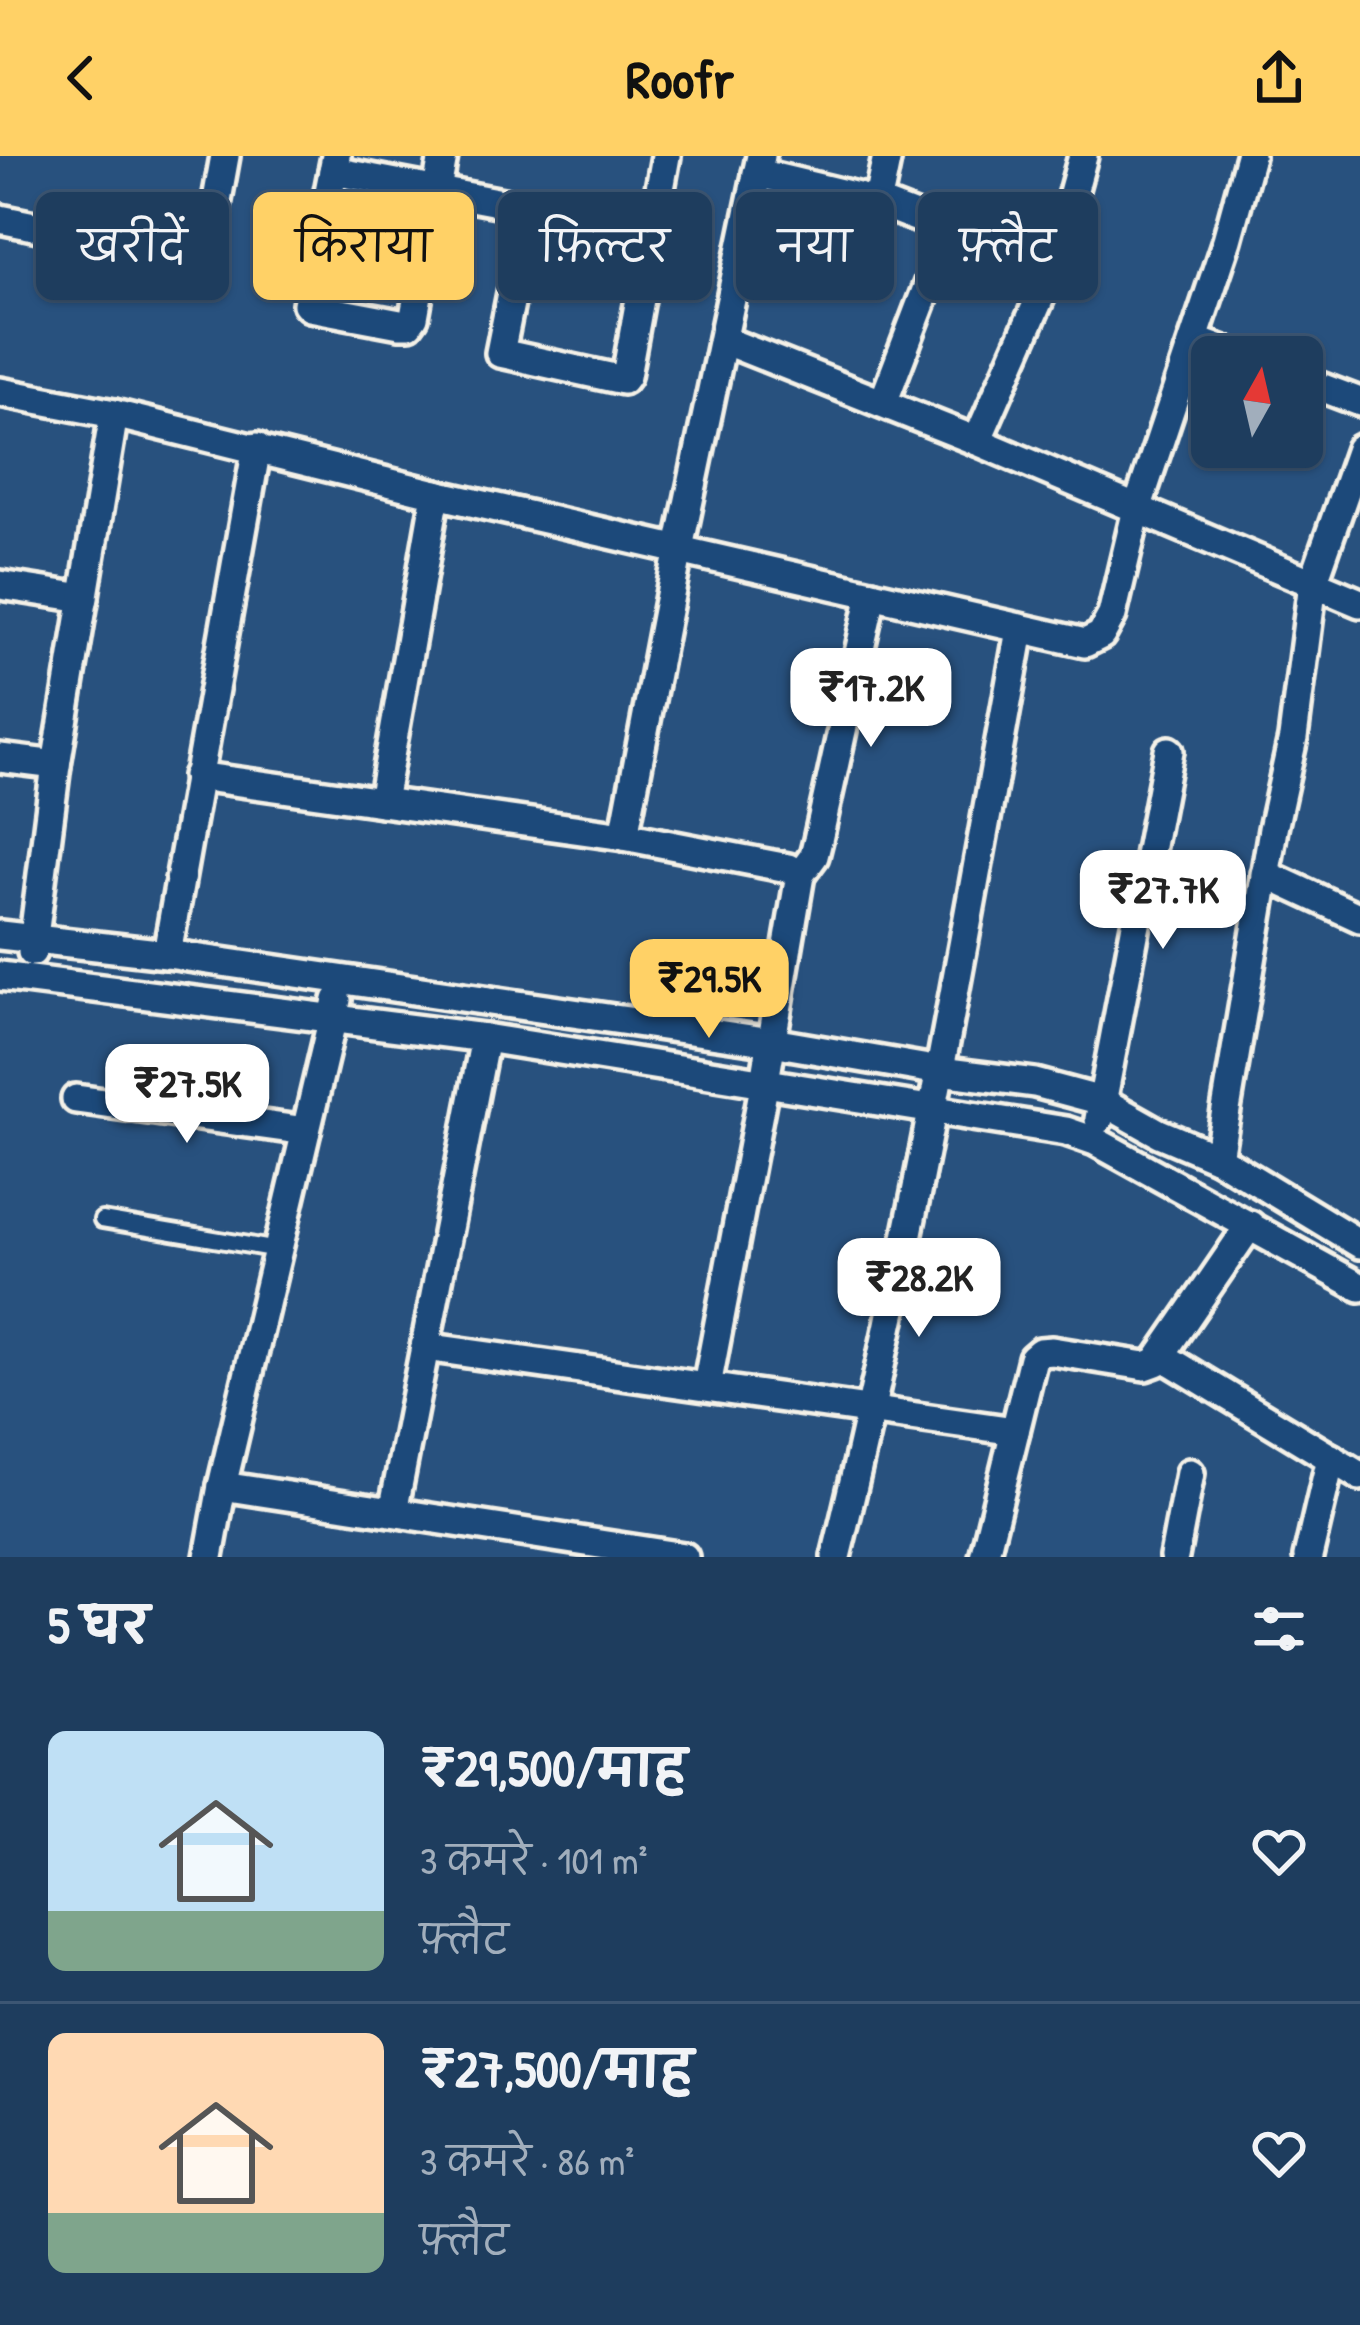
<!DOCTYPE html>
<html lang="hi">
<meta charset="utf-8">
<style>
body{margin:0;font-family:"Patrick Hand","Playpen Sans Deva",sans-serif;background:#2b4867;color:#f1f3f6;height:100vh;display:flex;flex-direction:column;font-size:45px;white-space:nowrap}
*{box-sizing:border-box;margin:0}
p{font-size:39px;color:#a1aebc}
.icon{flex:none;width:66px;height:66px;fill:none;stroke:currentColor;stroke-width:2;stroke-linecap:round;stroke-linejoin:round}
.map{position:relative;height:1401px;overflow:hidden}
.details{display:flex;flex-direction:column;background:#1e3d5e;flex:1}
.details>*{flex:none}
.banner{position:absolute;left:36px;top:36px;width:1290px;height:108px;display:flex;gap:24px}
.needle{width:78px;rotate:8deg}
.tools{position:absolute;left:1191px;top:180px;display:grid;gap:24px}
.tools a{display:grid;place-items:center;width:132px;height:132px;border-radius:18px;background:#1e3d5e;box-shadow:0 3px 9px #0004,0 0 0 3px #3c5673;font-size:60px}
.price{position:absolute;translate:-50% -102px;padding:0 27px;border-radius:24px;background:#fff;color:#222;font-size:39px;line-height:78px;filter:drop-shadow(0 3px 6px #0008)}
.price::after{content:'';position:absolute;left:50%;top:72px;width:36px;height:27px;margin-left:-18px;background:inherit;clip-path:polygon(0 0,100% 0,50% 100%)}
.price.on{background:#ffd166;color:#111}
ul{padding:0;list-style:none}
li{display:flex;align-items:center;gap:36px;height:300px;padding:0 48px}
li+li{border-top:3px solid #3c5673}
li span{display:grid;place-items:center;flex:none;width:336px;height:240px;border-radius:18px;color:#555}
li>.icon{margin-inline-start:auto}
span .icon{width:144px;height:144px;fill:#fffc;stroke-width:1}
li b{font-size:51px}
h2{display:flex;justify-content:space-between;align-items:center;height:144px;padding:0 48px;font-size:51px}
.tag{padding:0 42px;border-radius:18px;background:#1e3d5e;box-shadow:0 3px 9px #0004,0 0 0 3px #3c5673;font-size:42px;line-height:108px}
.tag.on{background:#ffd166;color:#111}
header{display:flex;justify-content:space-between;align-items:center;height:156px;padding:0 48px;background:#ffd166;color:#111;font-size:54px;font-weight:700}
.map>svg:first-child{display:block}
</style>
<header><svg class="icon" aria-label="back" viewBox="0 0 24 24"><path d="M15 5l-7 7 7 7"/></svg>Roofr<svg class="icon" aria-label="share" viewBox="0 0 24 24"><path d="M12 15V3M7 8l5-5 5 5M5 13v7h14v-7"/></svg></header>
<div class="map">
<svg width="1360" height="1401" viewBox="0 0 1360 1401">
<rect width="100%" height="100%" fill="#28517e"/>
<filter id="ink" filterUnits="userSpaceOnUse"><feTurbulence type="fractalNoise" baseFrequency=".00833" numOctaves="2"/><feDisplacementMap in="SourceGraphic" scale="24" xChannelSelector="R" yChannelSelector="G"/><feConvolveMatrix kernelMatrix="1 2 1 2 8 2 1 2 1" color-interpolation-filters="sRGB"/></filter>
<g filter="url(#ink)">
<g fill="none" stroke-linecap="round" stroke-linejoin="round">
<defs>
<path id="lane" d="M102 1064 278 1094"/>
<g id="street">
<path d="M336 0 307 148 310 151 400 168H409L414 161 443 0"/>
<path d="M333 15 529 52 500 197 623 224 626 220 666 0"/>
<path d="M757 17 874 45 879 39 887 0"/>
<path d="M874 45 1052 114"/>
<path d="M529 52 652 76"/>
<path d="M0 63 194 103 203 101 208 94 225 0"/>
<path d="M723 184 977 285 1360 447"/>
<path d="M1194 184 1240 201"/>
<path d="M1302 224 1360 246"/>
<path d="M0 236 114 258 436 338 1085 487 1101 479 1112 459 1137 353 1227 84 1250 0"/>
<path d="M883 247 949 74"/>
<path d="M977 285 1052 114 1083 0"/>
<path d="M0 429 84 442"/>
<path d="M0 602 56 609 114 258"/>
<path d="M197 620 624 680 788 712 800 719 765 925 707 1230"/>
<path d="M382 646 436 338"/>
<path d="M624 680 679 392 761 0"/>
<path d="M1265 718 1360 762"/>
<path d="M800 719 814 700 818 684 872 438"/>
<path d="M0 779 167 798 772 886 940 915 1035 927 1102 945 1159 977 1218 1002 1360 1088"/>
<path d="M32 796 56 609"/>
<path d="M167 798 257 291"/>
<path d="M0 820 485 882 1066 975 1095 985 1360 1131"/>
<path d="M76 943 306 975"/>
<path d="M1099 963 1169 595"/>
<path d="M1218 1002 1273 673 1293 582 1313 427 1360 293"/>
<path d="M425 1191 1015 1275"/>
<path d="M1162 1200 1360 1320"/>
<path d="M222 1330 684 1401"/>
<path d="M393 1356 485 882"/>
<path d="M209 1401 222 1330 337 844"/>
<path d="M836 1401C911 1095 964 784 1020 474"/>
<path d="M984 1401 1033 1202 1040 1196 1052 1195 1145 1210 1156 1206 1250 1069"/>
<path d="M1174 1401 1190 1317"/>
<path d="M1308 1401 1331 1302"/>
</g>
</defs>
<use href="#lane" stroke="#f4f1e8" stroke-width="22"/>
<use href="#street" stroke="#f4f1e8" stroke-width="36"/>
<use href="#lane" stroke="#1f4a7a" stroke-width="14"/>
<use href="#street" stroke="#1f4a7a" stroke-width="27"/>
</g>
</g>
</svg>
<div class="tools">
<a><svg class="needle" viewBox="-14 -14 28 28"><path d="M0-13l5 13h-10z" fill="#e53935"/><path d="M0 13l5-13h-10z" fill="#a1aebc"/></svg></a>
</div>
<b class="price" style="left:871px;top:594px">₹17.2K</b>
<b class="price" style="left:1163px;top:796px">₹27.7K</b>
<b class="price on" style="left:709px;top:885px">₹29.5K</b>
<b class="price" style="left:187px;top:990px">₹27.5K</b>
<b class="price" style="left:919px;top:1184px">₹28.2K</b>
<div class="banner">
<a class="tag">खरीदें</a>
<a class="tag on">किराया</a>
<a class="tag">फ़िल्टर</a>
<a class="tag">नया</a>
<a class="tag">फ़्लैट</a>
</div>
</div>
<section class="details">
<h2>5 घर<svg class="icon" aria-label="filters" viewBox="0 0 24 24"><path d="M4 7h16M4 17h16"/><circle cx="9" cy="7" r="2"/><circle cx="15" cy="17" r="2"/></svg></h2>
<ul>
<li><span style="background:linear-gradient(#bfe0f5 75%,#7fa58c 0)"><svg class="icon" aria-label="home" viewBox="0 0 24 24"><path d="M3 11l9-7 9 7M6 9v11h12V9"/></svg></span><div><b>₹29,500/माह</b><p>3 कमरे · 101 m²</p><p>फ़्लैट</p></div><svg class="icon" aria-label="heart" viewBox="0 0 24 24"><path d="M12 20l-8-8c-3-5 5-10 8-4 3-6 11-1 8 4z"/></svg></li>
<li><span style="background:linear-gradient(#ffd9b3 75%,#7fa58c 0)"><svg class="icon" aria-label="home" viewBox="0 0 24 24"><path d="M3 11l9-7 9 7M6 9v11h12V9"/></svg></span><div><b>₹27,500/माह</b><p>3 कमरे · 86 m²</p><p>फ़्लैट</p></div><svg class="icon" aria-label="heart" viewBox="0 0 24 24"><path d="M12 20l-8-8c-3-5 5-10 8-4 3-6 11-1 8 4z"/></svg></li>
</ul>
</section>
